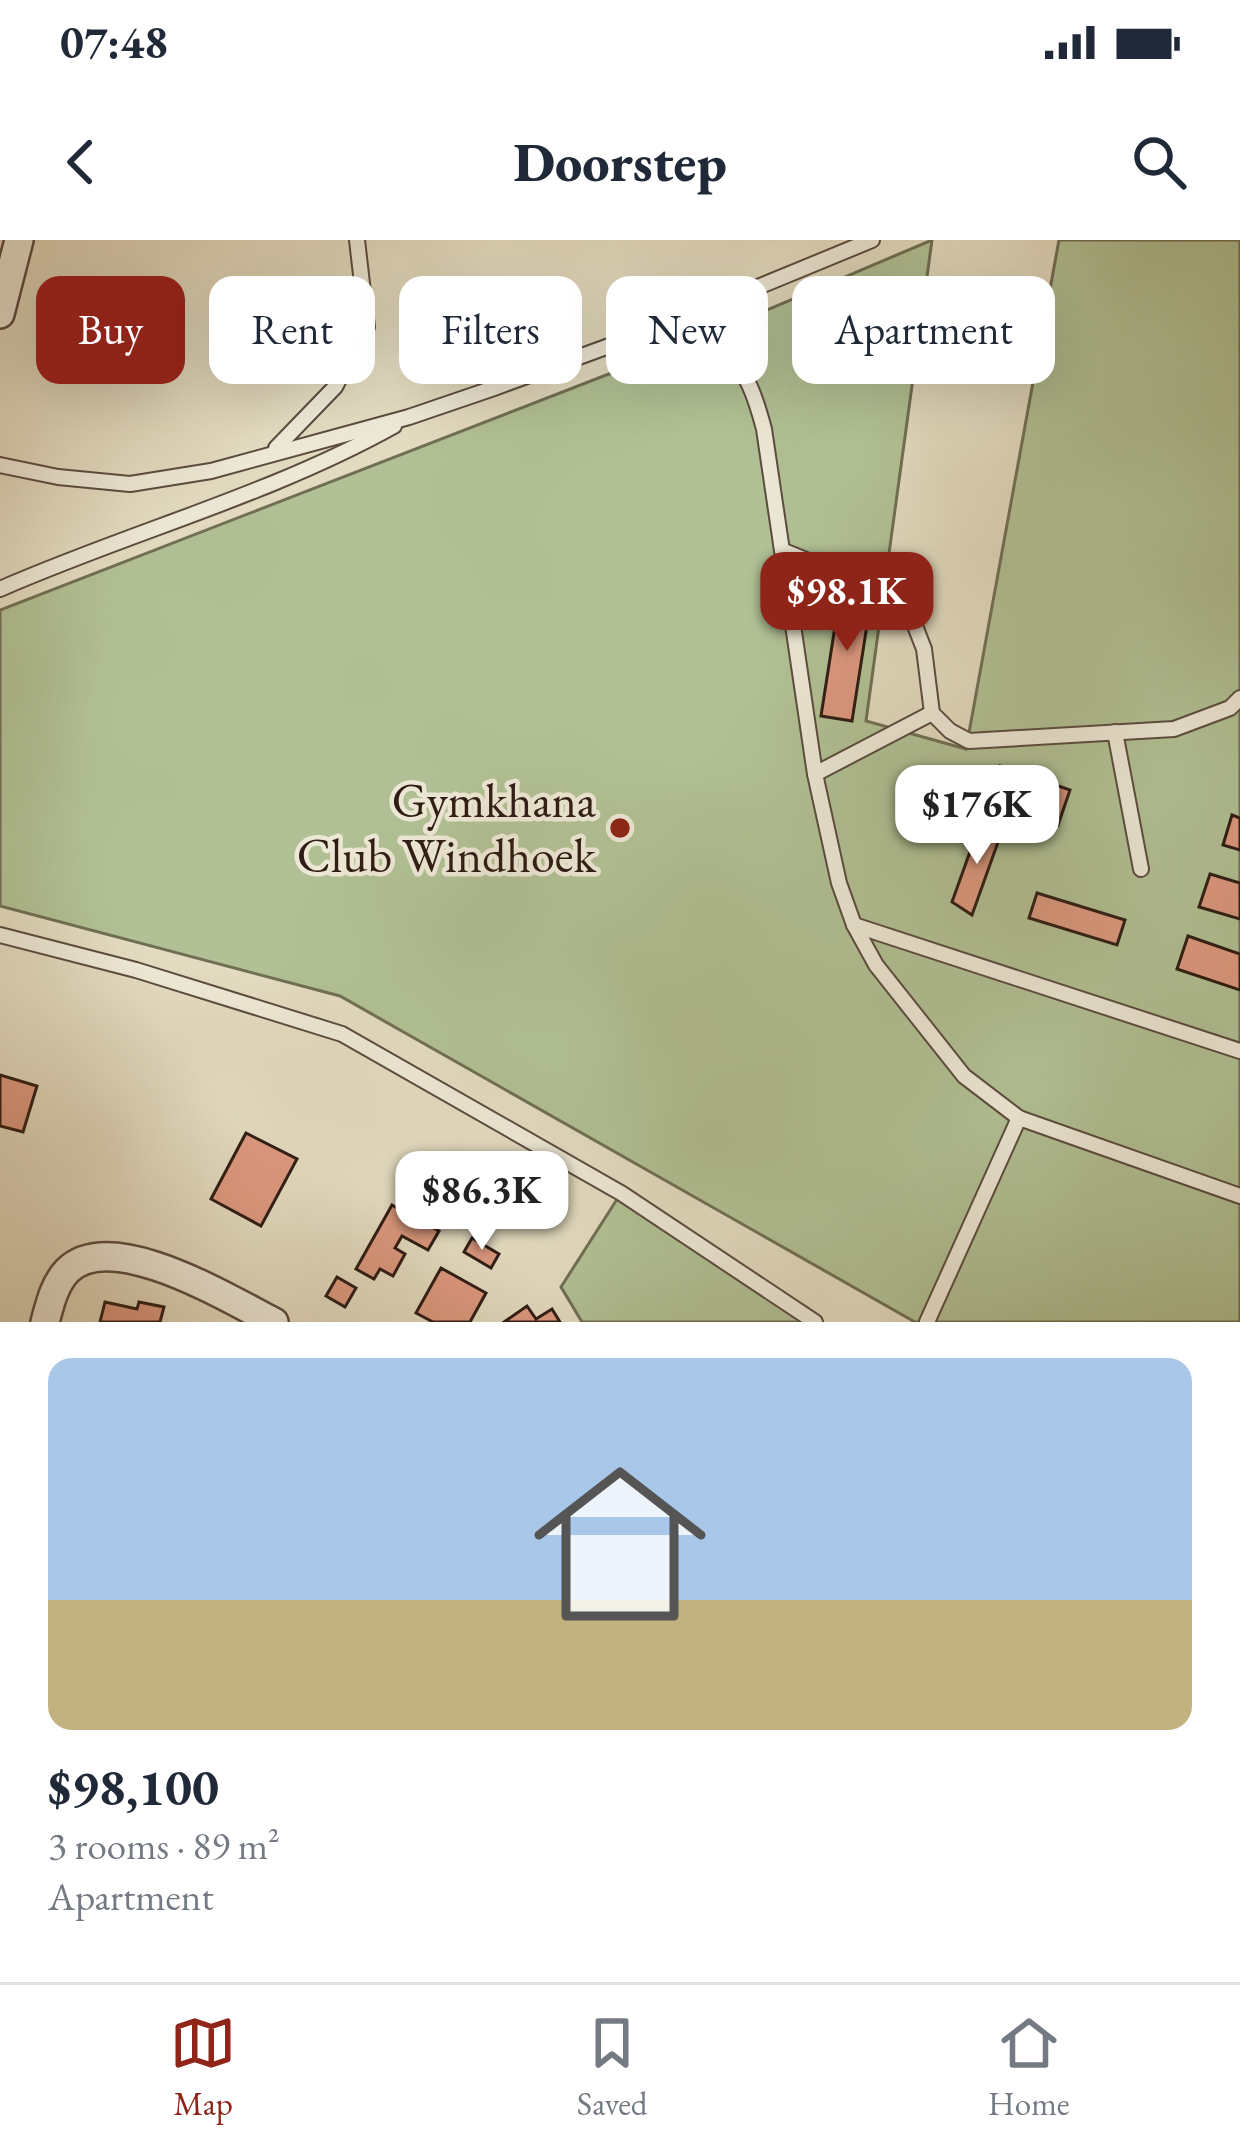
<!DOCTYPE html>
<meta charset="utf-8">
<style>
body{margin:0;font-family:"EB Garamond",serif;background:#f2f2f3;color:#1f2937;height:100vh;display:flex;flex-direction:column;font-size:45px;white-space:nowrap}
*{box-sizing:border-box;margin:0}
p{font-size:39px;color:#747a83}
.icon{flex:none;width:66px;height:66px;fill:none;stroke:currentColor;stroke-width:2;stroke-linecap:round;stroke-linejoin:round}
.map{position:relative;height:1082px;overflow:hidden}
.side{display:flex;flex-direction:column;background:#fff;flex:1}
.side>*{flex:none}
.guide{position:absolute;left:36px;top:36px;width:1170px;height:108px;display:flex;gap:24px}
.price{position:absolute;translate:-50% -102px;padding:0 27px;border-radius:24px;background:#fff;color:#222;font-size:39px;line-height:78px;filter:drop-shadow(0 3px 6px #0008)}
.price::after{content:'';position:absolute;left:50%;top:72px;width:36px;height:27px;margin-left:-18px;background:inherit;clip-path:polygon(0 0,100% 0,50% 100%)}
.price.on{background:#8f2418;color:#fff}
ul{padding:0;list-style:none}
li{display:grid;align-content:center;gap:24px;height:636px;padding:0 48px}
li+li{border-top:3px solid #e0e1e3}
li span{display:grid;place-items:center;height:372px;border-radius:24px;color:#555}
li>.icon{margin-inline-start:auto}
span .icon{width:216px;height:216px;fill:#fffc;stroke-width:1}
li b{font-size:51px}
.chip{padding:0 42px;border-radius:24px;background:#fff;box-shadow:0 12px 48px #0002;font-size:42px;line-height:108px}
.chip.on{background:#8f2418;color:#fff}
.status{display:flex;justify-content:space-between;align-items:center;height:84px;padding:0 60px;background:#fff;direction:ltr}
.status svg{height:33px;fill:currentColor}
header{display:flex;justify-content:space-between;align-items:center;height:156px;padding:0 48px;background:#fff;font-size:54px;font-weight:800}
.tabs{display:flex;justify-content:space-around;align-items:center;height:168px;border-top:3px solid #e0e1e3;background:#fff;font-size:33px;color:#747a83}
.tabs a{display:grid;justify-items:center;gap:6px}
.tabs .on{color:#8f2418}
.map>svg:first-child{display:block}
</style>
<div class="status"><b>07:48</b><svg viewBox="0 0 49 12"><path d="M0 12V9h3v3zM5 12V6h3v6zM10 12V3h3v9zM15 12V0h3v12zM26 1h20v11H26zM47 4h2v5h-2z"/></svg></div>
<header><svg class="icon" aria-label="back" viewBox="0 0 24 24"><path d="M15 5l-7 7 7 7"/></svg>Doorstep<svg class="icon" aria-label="search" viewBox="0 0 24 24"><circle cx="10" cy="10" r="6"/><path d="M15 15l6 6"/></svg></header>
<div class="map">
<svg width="1240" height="1082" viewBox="0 0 1240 1082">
<rect width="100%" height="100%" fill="#e3dbc0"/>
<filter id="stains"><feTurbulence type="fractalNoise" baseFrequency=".00167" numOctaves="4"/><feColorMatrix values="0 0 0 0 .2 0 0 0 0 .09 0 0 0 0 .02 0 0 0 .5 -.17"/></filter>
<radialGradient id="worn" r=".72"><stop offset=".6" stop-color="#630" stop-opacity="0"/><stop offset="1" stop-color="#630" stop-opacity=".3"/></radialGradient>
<g fill="#b1c195" stroke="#706f54" stroke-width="3">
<path d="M932 0 866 481 966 509 1059 0H1240V1082H915L340 756 0 666V370L699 99Z"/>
<path d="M621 953 815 1082H582L561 1047Z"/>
</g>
<g fill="#dd9980" stroke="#2e1d14" stroke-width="3">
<path d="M841 348 872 353 852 481 821 476Z"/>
<path d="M1000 526 1070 550 1058 585 1009 568 1004 581 983 574Z"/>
<path d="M1232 575 1240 578V610L1223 605Z"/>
<path d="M981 581 1003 588 972 675 952 662Z"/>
<path d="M1210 634 1240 643V679L1199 667Z"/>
<path d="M1037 653 1125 680 1117 705 1029 678Z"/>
<path d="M1188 696 1240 714V750L1177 729Z"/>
<path d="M0 835 37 846 23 892 0 886Z"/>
<path d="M246 893 297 919 261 986 211 959Z"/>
<path d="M392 965 439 991 428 1010 402 996 395 1008 405 1014 393 1036 380 1029 374 1039 356 1029Z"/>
<path d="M472 998 499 1014 491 1028 464 1012Z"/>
<path d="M441 1028 486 1053 470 1082H433L416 1073Z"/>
<path d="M337 1037 356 1048 345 1067 326 1056Z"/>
<path d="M105 1062 137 1069 139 1062 164 1067 160 1082H100Z"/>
<path d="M527 1066 536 1079 552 1069 560 1082H504Z"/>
</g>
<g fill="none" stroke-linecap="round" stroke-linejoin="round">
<defs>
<g id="service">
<path d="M661 87C732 110 745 118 764 189L815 534 839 643 854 685 876 725 964 836 1019 878 1240 956"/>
<path d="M276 208 335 147 367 87 357 0"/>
<path d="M0 225 58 237 130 244 211 231 409 177 494 148 661 87 872 0"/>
<path d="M784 311 897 357 910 373 924 409 932 473 950 491 969 501 1174 489 1230 468 1240 458"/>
<path d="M0 349C130 292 270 255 394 186"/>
<path d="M1115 492 1141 629"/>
<path d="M815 534 932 473"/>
<path d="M854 685 1240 811"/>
<path d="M0 695 136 730 342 794 621 953 815 1082"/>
<path d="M927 1082 1019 878"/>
</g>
<g id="minor">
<path d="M0 74 19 0"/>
<path d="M45 1082C50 1064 54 1045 67 1031 111 986 230 1060 274 1082"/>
</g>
</defs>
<use href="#service" stroke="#5b4c3f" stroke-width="18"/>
<use href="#minor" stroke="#5b4c3f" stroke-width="32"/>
<use href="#service" stroke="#ede8d6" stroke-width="14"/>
<use href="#minor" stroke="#ede8d6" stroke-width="27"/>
</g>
<circle fill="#8f2418" stroke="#ede8d6" stroke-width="4.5" cx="620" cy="588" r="12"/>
<g text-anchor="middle" stroke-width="9" stroke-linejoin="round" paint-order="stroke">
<g font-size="48" fill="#2e1d14" stroke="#ede8d6" text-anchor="end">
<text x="596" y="577">Gymkhana<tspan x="596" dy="55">Club Windhoek</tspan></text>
</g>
</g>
<rect width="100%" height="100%" filter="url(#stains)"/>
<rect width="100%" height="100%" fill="url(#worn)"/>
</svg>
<b class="price on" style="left:847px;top:414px">$98.1K</b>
<b class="price" style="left:977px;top:627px">$176K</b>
<b class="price" style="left:482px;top:1013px">$86.3K</b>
<div class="guide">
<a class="chip on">Buy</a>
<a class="chip">Rent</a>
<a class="chip">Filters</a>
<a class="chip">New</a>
<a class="chip">Apartment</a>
</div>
</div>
<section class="side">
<ul>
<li><span style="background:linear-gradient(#a9c7e8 65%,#c2b280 0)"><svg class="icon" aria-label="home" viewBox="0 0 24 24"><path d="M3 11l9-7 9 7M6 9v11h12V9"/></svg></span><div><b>$98,100</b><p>3 rooms · 89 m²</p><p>Apartment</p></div></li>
</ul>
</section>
<nav class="tabs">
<a class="on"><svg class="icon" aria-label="map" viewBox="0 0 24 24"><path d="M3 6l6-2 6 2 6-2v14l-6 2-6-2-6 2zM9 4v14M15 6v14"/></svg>Map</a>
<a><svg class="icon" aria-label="saved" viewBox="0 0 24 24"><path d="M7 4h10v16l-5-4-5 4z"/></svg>Saved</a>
<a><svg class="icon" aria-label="home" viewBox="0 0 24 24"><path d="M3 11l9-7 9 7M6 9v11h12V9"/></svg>Home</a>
</nav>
